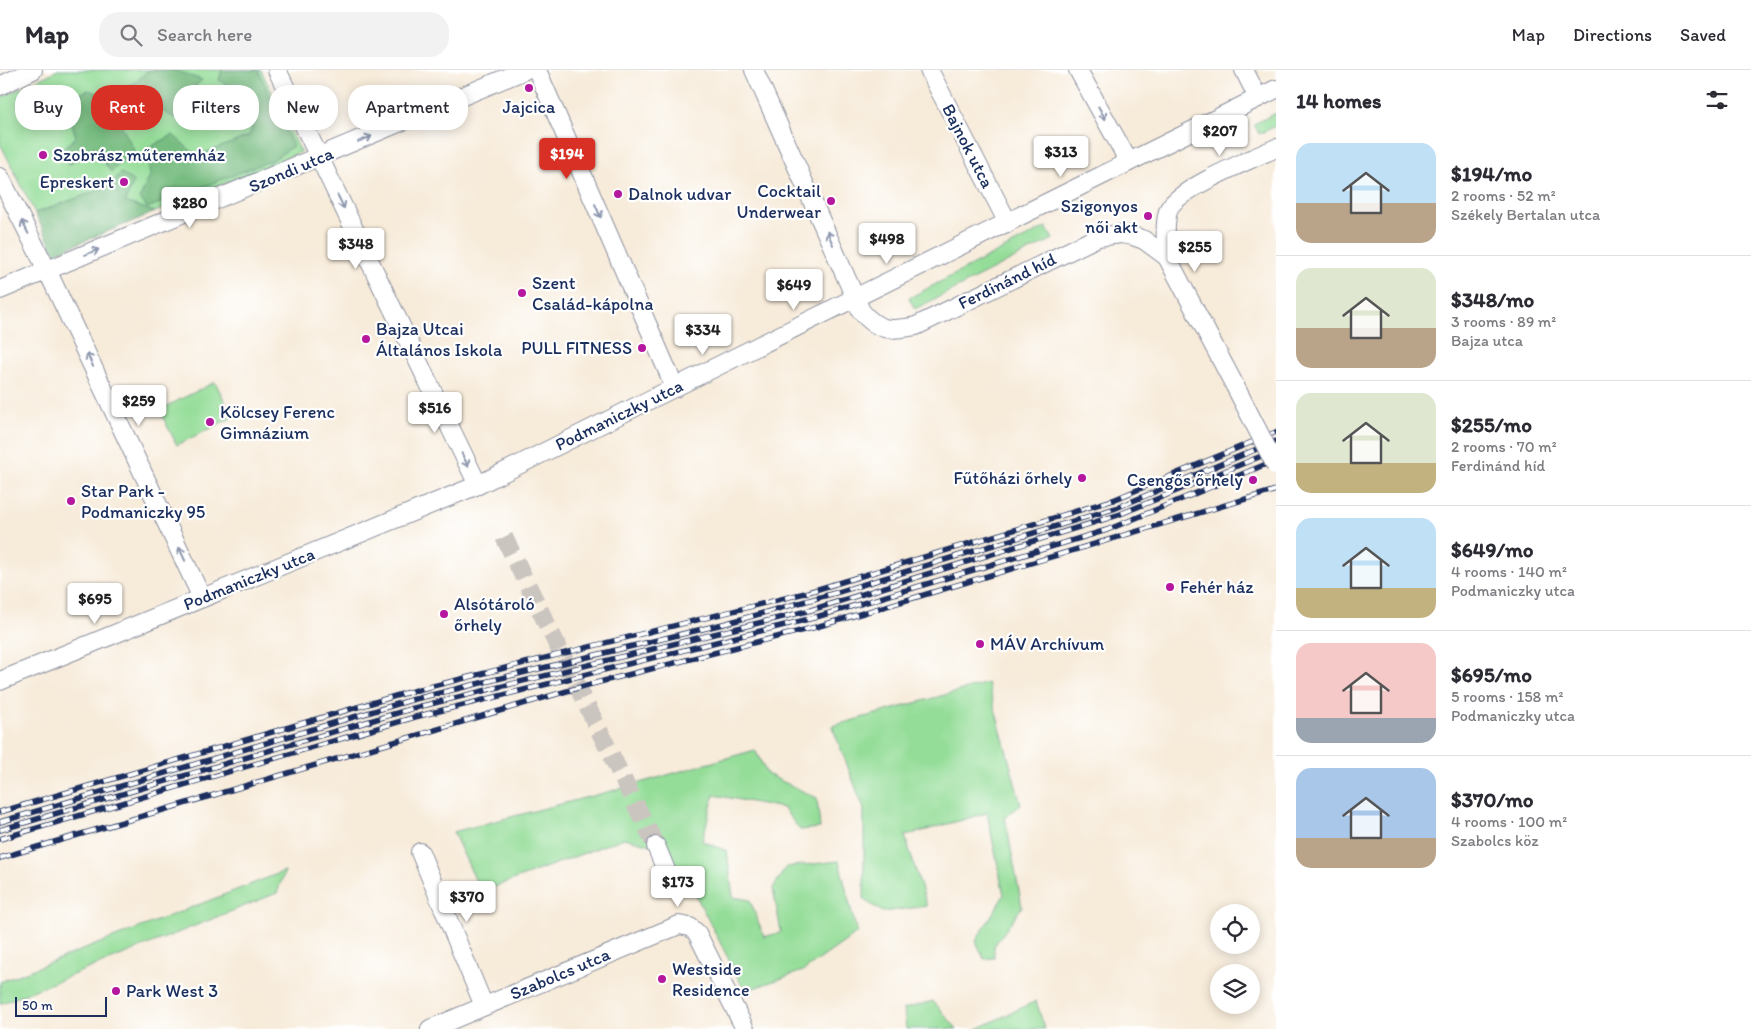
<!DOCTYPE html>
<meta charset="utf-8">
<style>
body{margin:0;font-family:Itim,sans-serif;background:#f2f2f3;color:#2b2b33;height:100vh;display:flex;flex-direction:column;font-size:19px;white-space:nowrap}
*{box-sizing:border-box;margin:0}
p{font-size:16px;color:#7c7c81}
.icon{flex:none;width:28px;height:28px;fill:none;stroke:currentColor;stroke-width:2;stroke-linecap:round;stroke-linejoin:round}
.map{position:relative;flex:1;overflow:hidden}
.details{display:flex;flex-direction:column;background:#fff;width:475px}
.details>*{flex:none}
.guide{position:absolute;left:15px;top:15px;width:475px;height:45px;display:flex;gap:10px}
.buttons{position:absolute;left:1210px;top:834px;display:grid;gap:10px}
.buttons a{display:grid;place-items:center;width:50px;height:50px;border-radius:50%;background:#fff;box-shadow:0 2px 12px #0003;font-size:25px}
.scale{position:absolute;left:15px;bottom:12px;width:92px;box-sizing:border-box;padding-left:5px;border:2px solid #1b2f5e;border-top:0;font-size:14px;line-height:18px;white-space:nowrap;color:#1b2f5e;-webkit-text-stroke:4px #fff;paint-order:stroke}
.price{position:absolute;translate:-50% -42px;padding:0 11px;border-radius:5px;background:#fff;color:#222;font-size:16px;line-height:32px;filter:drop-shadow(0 1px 2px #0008)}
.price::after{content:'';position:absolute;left:50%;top:30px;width:15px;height:11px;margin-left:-8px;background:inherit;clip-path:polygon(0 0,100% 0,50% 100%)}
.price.on{background:#d93025;color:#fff}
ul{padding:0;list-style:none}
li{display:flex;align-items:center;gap:15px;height:125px;padding:0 20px}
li+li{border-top:1px solid #e1e1e2}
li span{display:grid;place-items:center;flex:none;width:140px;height:100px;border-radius:15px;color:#555}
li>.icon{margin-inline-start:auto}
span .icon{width:60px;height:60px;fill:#fffc;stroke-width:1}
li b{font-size:21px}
h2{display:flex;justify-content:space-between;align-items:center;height:60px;padding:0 20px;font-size:21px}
.tag{padding:0 18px;border-radius:20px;background:#fff;box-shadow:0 2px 12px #0003;font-size:18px;line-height:45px}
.tag.on{background:#d93025;color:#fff}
header{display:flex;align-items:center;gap:30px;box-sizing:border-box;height:70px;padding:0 25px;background:#fff;border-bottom:1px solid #e1e1e2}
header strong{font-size:24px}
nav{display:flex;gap:28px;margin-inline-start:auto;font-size:18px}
.search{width:350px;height:45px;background:#f2f2f3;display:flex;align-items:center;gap:12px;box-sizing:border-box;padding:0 18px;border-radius:20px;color:#7c7c81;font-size:19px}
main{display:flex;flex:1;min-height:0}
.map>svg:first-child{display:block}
</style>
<header>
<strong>Map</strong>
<div class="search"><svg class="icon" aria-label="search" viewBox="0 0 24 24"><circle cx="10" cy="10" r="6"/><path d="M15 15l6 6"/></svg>Search here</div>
<nav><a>Map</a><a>Directions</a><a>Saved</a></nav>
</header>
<main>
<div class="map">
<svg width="1276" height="959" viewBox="0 0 1276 959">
<rect width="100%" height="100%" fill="#fff"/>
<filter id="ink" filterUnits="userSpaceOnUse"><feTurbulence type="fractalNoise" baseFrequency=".02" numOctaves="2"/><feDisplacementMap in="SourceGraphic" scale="10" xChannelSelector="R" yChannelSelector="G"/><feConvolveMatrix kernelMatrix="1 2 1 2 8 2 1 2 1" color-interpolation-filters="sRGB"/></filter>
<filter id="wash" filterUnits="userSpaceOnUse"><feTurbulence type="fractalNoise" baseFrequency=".0096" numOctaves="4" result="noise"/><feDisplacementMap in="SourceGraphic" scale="20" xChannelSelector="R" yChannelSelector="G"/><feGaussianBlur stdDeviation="1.12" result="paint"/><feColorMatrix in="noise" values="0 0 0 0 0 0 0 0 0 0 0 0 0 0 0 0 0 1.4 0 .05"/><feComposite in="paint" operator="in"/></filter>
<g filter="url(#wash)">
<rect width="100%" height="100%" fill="#f7ebd9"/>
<g fill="#94dd98" stroke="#58867b">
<path d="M58 0H261L301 82 55 183 0 73V28Z"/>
<path d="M1276 43V56L1259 64 1254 54Z"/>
<path d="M1046 157 1053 169 915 239 909 228Z"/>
<path d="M215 312 233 347 177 375 159 340Z"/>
<path d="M988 613 1021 735 1005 747 1022 837 994 876V888L984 889 976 871 1004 825 987 743 905 766 927 836 883 842 864 830V739L832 656Z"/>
<path d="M755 680 767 704 817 728 820 758 800 760 783 738 714 725 702 771 727 781 733 827 750 830 764 867 781 862 773 818 786 797 839 791 857 863 803 901 745 921 693 820 675 803 656 776 624 768 481 822 453 762 615 720Z"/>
<path d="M285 801 277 823 0 934V912Z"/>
<path d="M933 931 957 959H906L904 939Z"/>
<path d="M1036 931 1045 959H977Z"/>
</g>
<g fill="#77bc80" stroke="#49766f">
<path d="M148 0H173L202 10 186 25 175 48 153 36 117 47 134 80 111 102 94 77 69 95 59 83 76 67 65 31 88 20 109 27 136 12Z"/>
<path d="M222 0H258L293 76 273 90 147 138 140 128 150 106 146 79 173 65 197 86 249 66 259 38 219 10Z"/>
<path d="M121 103 134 112 125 132 155 142 55 183 35 143 107 117Z"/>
</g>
</g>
<g filter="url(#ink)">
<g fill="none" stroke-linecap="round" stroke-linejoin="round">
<path stroke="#cbc5c0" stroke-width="18" stroke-dasharray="18 9" stroke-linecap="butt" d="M504 467 656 776"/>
<defs>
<g id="minor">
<path d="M277 0 478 415"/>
<path d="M537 0 675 318"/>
<path d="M754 0 861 241C878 262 891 261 916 256L1098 167 1121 164 1133 166 1144 170 1167 187 1235 316"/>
<path d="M929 0 1008 153"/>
<path d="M1078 0 1129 92"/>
<path d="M1244 0 1258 28"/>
<path d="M0 16 33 0"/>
<path d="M0 107 47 200 202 528"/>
<path d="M1167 187C1166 172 1164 156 1168 141 1174 120 1254 88 1276 78"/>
<path d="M0 220 525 0"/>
<path d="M0 611 478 415 1276 19"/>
<path d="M656 776 668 805"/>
<path d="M420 782 484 936"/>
<path d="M430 959 679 855 690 857 697 863 745 959"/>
</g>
</defs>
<use href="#minor" stroke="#898d9c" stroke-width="20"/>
<use href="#minor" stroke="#fff" stroke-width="18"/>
<defs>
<g id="rail">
<path d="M0 742 409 622 805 523 1113 430 1276 362"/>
<path d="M0 752 411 630 727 553 835 523 1116 438 1276 371"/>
<path d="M0 760 414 638 811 540 1118 445 1276 380"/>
<path d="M0 769 415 647 813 548 1107 460 1276 390"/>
<path d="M0 788 584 616 816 557 1276 420"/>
</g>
</defs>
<use href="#rail" stroke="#1b2f5e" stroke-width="5.5"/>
<use href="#rail" stroke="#fff" stroke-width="4" stroke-dasharray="11" stroke-linecap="butt"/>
<defs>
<path id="minor-bridge" d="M1235 316 1276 396"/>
</defs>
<use href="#minor-bridge" stroke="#898d9c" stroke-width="20" stroke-linecap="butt"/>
<use href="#minor-bridge" stroke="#fff" stroke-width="18"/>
</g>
<defs><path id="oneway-shaft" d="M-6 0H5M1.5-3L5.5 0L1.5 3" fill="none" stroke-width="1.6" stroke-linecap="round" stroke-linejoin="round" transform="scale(1.25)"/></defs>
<g stroke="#8d97ae">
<use href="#oneway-shaft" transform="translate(1102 43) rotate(61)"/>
<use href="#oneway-shaft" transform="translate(365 69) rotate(-23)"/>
<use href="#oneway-shaft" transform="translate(341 132) rotate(64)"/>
<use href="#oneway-shaft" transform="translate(598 141) rotate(67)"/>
<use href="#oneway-shaft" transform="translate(25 157) rotate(-117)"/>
<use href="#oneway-shaft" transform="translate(830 168) rotate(-114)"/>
<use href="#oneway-shaft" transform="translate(92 182) rotate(-22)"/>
<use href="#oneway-shaft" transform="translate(90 290) rotate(-115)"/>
<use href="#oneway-shaft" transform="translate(465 390) rotate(63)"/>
<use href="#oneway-shaft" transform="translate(182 484) rotate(-115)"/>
</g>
</g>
<g fill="#b5179e" stroke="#fff" stroke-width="2">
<circle cx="529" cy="18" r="5"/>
<circle cx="43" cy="85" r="5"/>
<circle cx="124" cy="112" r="5"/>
<circle cx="618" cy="124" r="5"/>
<circle cx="831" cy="131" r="5"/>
<circle cx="1148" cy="146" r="5"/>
<circle cx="522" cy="223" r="5"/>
<circle cx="366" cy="269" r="5"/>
<circle cx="642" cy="278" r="5"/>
<circle cx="210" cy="352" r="5"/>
<circle cx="1082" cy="408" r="5"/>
<circle cx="1253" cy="410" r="5"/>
<circle cx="71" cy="431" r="5"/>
<circle cx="1170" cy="517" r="5"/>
<circle cx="444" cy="544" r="5"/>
<circle cx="980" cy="574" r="5"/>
<circle cx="662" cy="909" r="5"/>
<circle cx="116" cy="921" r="5"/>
</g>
<g text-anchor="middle" stroke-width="4.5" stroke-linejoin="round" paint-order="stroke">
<g font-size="18" fill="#1b2f5e" stroke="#fff" text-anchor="start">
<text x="529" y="43" text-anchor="middle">Jajcica</text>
<text x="53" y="91">Szobrász műteremház</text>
<text x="114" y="118" text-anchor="end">Epreskert</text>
<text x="821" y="127" text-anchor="end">Cocktail<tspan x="821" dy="21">Underwear</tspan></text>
<text x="628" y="130">Dalnok udvar</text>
<text x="1138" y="142" text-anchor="end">Szigonyos<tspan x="1138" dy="21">női akt</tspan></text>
<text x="532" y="219">Szent<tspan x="532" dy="21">Család-kápolna</tspan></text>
<text x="376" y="265">Bajza Utcai<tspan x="376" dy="21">Általános Iskola</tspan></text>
<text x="632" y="284" text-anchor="end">PULL FITNESS</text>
<text x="220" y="348">Kölcsey Ferenc<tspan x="220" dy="21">Gimnázium</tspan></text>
<text x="1072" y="414" text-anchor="end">Fűtőházi őrhely</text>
<text x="1243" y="416" text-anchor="end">Csengős őrhely</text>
<text x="81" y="427">Star Park -<tspan x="81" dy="21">Podmaniczky 95</tspan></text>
<text x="1180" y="523">Fehér ház</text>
<text x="454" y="540">Alsótároló<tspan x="454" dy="21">őrhely</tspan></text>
<text x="990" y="580">MÁV Archívum</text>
<text x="672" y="905">Westside<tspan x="672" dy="21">Residence</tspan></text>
<text x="126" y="927">Park West 3</text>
</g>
<g font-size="18" fill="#1b2f5e" stroke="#fff">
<text transform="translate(968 76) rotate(63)" y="6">Bajnok utca</text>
<text transform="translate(291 100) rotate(-23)" y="6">Szondi utca</text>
<text transform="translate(1007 211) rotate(-26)" y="6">Ferdinánd híd</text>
<text transform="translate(619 345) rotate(-26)" y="6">Podmaniczky utca</text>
<text transform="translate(249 509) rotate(-22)" y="6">Podmaniczky utca</text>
<text transform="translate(560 904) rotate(-23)" y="6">Szabolcs utca</text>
</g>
</g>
</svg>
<div class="buttons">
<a><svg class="icon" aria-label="locate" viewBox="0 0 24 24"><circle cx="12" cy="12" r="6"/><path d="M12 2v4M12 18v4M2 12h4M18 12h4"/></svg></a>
<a><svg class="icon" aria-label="layers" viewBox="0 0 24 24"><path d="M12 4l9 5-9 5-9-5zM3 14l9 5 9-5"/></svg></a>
</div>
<div class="scale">50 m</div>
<b class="price" style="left:1220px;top:87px">$207</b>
<b class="price" style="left:1061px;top:108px">$313</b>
<b class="price on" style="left:567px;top:110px">$194</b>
<b class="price" style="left:190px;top:159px">$280</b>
<b class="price" style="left:887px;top:195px">$498</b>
<b class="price" style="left:356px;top:200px">$348</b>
<b class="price" style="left:1195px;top:203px">$255</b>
<b class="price" style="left:794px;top:241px">$649</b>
<b class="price" style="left:703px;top:286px">$334</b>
<b class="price" style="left:139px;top:357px">$259</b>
<b class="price" style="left:435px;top:364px">$516</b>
<b class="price" style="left:95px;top:555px">$695</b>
<b class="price" style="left:678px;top:838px">$173</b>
<b class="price" style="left:467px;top:853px">$370</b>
<div class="guide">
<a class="tag">Buy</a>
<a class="tag on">Rent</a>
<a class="tag">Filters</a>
<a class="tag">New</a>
<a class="tag">Apartment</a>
</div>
</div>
<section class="details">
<h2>14 homes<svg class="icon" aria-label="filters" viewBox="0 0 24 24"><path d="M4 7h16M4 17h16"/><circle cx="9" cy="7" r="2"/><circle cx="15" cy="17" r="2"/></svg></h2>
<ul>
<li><span style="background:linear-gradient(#bfe0f5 60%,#b9a48a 0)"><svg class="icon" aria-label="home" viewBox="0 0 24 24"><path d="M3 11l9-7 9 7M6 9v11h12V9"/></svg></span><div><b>$194/mo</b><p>2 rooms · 52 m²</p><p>Székely Bertalan utca</p></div></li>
<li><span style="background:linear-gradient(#dfe7d0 60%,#b9a48a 0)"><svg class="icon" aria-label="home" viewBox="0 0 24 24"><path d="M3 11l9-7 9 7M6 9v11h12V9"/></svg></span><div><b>$348/mo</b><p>3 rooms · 89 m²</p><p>Bajza utca</p></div></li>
<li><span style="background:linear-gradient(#dfe7d0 70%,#c2b280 0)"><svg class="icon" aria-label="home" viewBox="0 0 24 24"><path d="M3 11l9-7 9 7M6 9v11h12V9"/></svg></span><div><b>$255/mo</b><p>2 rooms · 70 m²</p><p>Ferdinánd híd</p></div></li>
<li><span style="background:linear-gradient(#bfe0f5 70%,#c2b280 0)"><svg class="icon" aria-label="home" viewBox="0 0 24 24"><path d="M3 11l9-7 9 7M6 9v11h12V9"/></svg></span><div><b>$649/mo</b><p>4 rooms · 140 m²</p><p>Podmaniczky utca</p></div></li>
<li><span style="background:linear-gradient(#f6c9c9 75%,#9aa5b1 0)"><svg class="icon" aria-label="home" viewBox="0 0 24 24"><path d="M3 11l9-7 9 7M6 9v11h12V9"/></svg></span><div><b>$695/mo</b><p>5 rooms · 158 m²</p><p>Podmaniczky utca</p></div></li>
<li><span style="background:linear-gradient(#a9c7e8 70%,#b9a48a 0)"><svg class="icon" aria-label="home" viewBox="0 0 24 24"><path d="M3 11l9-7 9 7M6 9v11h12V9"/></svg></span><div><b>$370/mo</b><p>4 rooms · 100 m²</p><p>Szabolcs köz</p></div></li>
</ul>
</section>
</main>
